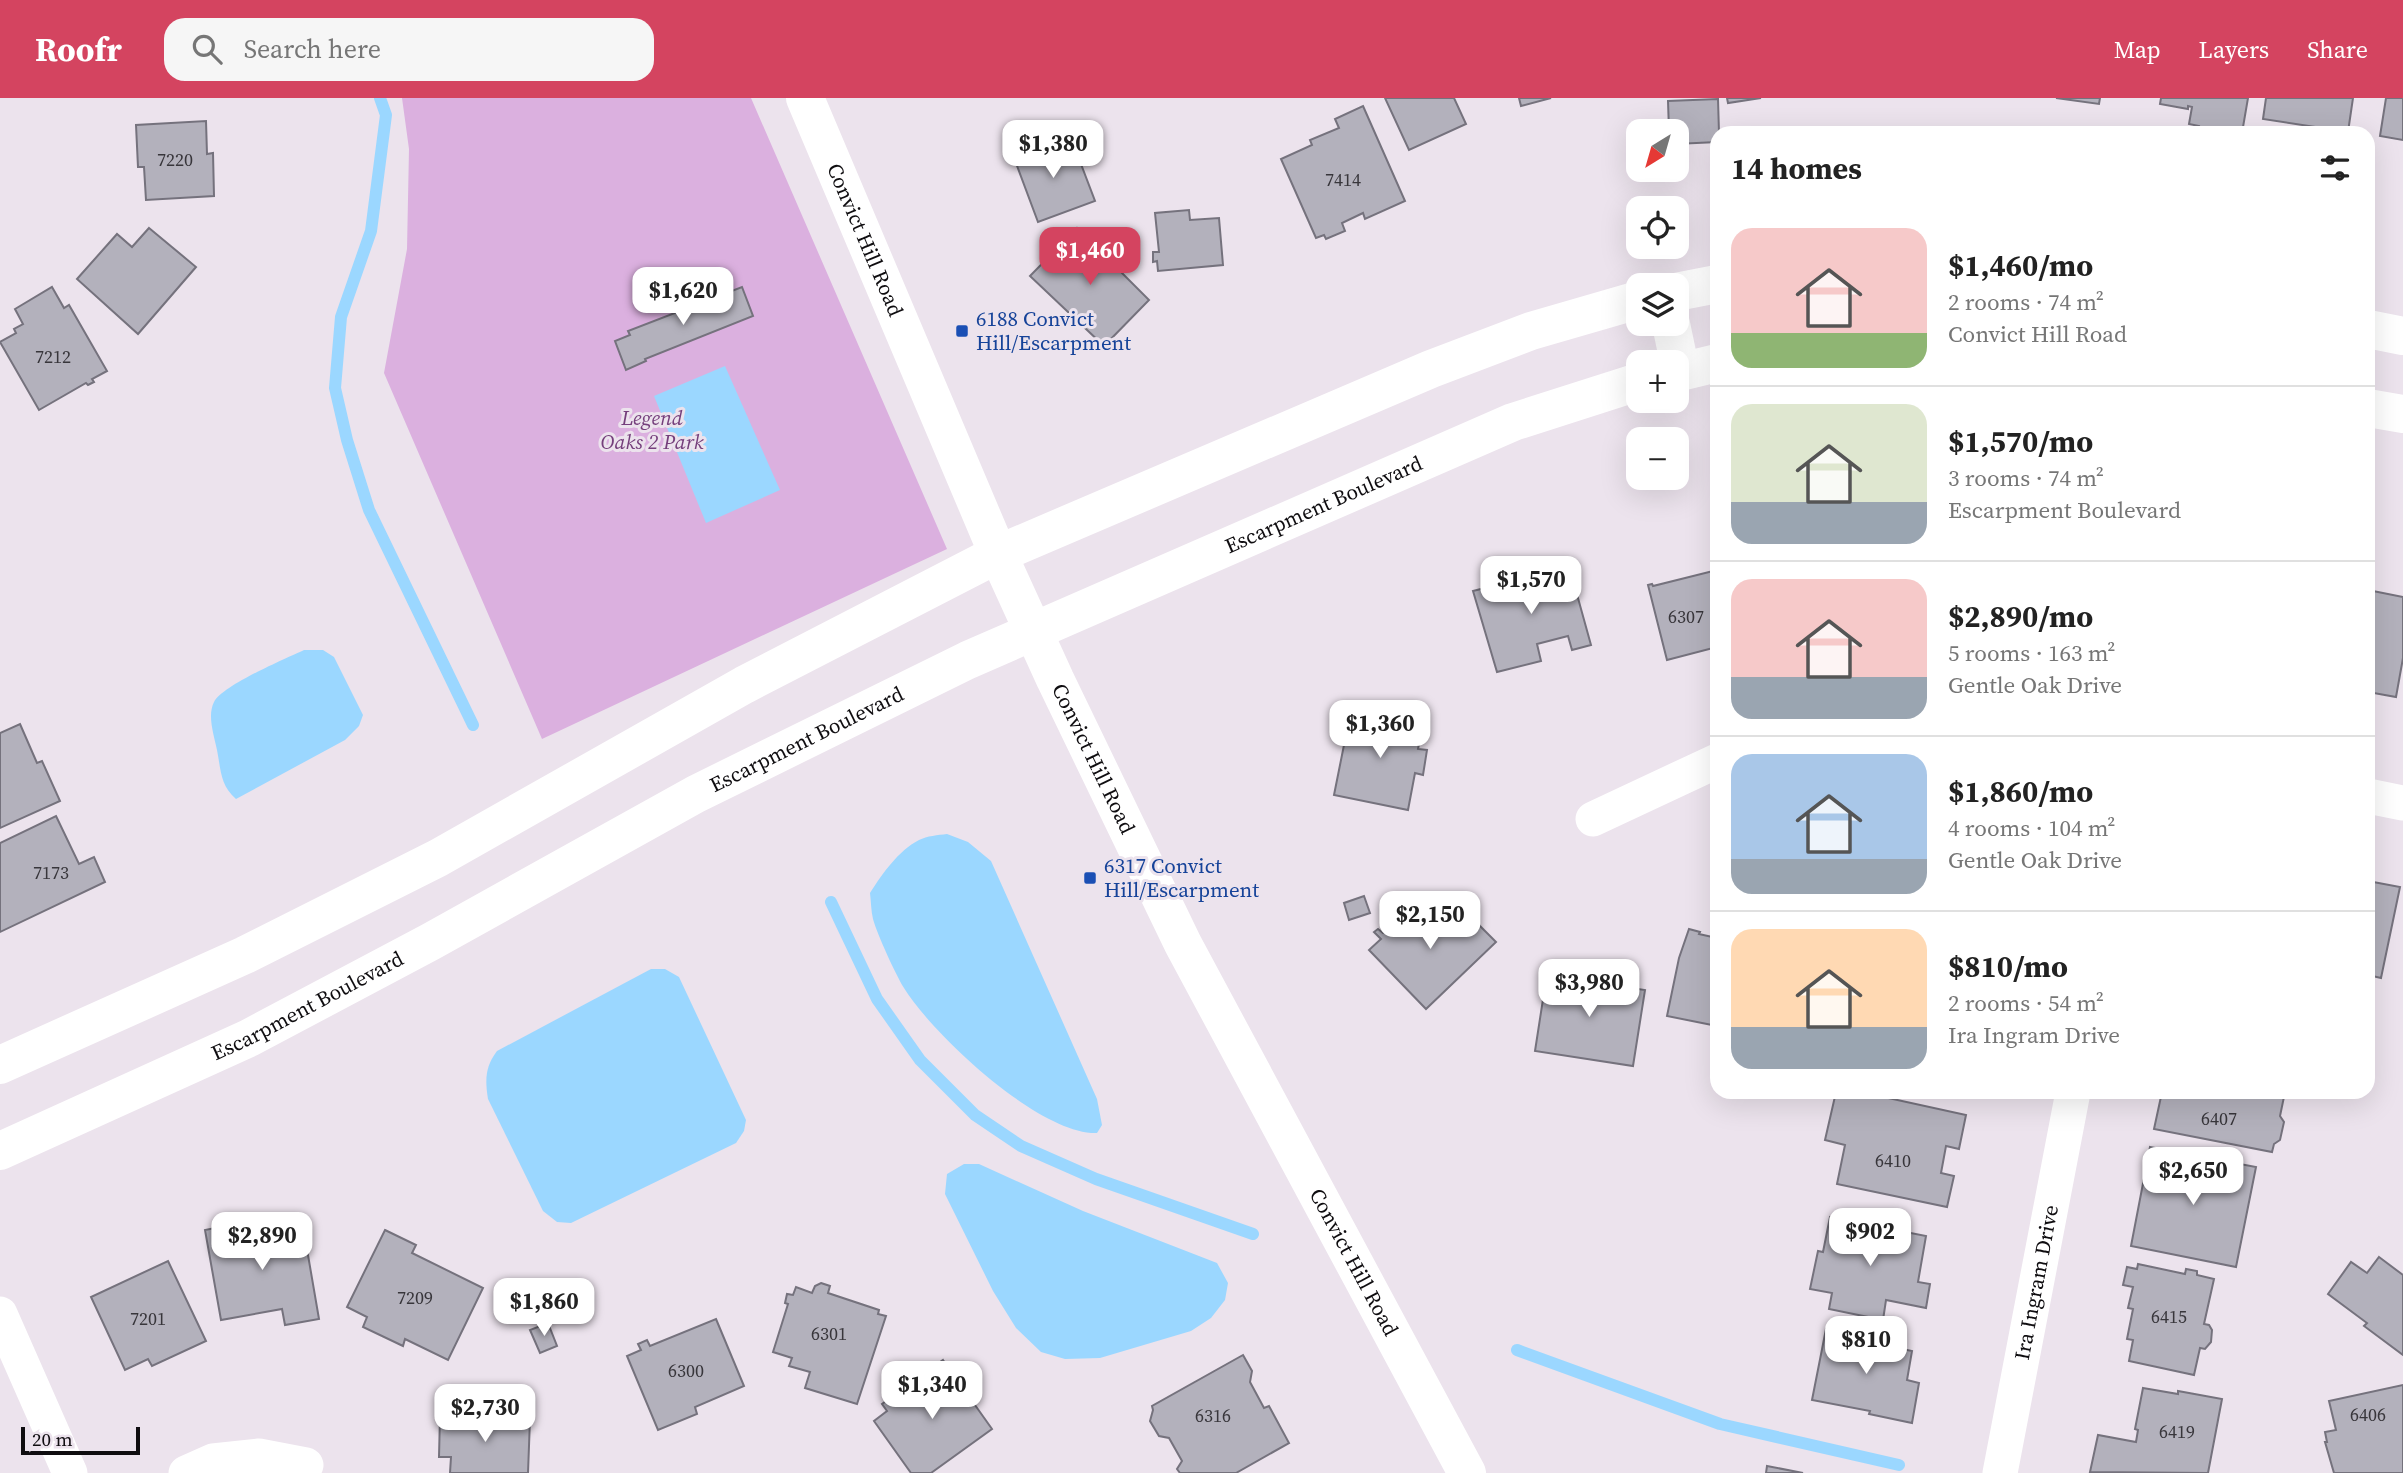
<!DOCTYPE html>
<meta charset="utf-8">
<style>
body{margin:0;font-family:"Source Serif 4",serif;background:#f6f6f6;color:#222;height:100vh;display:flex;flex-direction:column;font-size:26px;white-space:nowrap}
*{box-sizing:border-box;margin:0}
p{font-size:23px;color:#767676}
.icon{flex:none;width:38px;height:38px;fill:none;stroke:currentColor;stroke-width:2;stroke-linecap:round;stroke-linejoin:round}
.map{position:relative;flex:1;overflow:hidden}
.drawer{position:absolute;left:1710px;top:28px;width:665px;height:973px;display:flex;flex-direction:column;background:#fff;border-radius:21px;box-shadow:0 7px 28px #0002}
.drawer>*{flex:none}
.needle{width:46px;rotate:217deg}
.buttons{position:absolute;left:1626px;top:21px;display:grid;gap:14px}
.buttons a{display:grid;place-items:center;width:63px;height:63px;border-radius:14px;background:#fff;box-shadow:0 7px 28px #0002;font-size:35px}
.scale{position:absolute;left:21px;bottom:18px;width:119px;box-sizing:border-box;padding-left:7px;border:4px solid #0f0d10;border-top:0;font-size:19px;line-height:24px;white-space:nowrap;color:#0f0d10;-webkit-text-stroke:5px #ece3ed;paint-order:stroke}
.price{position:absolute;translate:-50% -60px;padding:0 16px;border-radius:14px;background:#fff;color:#222;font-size:23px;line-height:46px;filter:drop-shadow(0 2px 4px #0008)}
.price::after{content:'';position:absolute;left:50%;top:42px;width:21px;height:16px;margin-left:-10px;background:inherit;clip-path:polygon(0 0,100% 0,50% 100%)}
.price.active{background:#d44460;color:#fff}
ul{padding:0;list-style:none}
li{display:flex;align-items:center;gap:21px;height:175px;padding:0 21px}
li+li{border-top:2px solid #e0e0e0}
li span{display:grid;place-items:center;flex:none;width:196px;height:140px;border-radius:21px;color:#555}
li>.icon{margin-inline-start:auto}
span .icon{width:84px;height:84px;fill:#fffc;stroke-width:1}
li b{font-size:30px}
h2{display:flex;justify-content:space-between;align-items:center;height:84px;padding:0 21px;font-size:30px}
header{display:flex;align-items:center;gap:42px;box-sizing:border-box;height:98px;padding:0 35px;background:#d44460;color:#fff}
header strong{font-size:33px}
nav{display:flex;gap:38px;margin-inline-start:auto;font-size:24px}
.search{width:490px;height:63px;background:#f6f6f6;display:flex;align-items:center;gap:18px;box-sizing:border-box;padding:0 24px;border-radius:21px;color:#767676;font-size:26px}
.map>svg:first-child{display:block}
</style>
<header>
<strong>Roofr</strong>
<div class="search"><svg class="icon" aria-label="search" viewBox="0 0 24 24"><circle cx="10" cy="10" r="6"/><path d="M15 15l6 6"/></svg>Search here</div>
<nav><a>Map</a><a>Layers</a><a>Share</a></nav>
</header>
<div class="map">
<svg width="2403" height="1375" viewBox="0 0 2403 1375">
<rect width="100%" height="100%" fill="#ece3ed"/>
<path fill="#dbb0df" d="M402 0H751L947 451 542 641 384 275 407 151 409 51Z"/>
<g fill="#9bd7ff">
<path d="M725 268 780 392 706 425 654 298Z"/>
<path d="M304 552H323L334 559 363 617 359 628 345 642 236 701C220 687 221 672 217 652 214 637 207 618 214 604 223 587 285 561 304 552Z"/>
<path d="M947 736 968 744 991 763 1097 1001 1102 1027 1097 1035C1040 1037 933 937 904 890 896 877 877 836 873 821 871 813 871 803 870 795 883 775 898 753 919 742 927 738 938 737 947 736Z"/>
<path d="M651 871H665L679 879 746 1022 744 1033 736 1045 571 1125 557 1124 543 1113 488 1001C485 982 485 969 497 953Z"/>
<path d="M964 1066H979L1083 1113 1217 1165 1228 1185 1225 1202 1211 1220 1191 1233 1100 1260 1065 1261 1041 1254 1016 1230 993 1193 945 1096 947 1076Z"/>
</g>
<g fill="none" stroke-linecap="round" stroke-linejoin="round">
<g stroke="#9bd7ff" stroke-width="12">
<path d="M380 0 386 17 371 133 341 219 335 290 347 342 369 412 473 627"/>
<path d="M831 804 877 901 920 962 975 1017 1021 1048 1096 1081 1253 1136"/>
<path d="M1517 1252 1720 1326 1899 1367"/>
</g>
</g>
<g fill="#b3b1bc" stroke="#75727d" stroke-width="2">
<path d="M1385 0H1454L1466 26 1409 52Z"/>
<path d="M1519 0H1551L1521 8Z"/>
<path d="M1727 0H1761L1728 5Z"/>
<path d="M2056 0H2100L2099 6Z"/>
<path d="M2161 0H2248L2242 35H2198L2199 28 2189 26 2192 9 2188 8V11L2160 6Z"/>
<path d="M2266 0H2353L2348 34 2263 21Z"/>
<path d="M2386 0H2403V42L2380 38Z"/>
<path d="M1718 1 1719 35H1717V44L1676 46V33H1669L1668 3Z"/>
<path d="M1363 8 1405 103 1365 121 1363 115 1342 125 1345 133 1326 141 1324 137 1316 140 1281 61 1312 47 1310 42 1339 30 1335 21Z"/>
<path d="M206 23 207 56 213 55 214 98 146 102 144 69H138L136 27Z"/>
<path d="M1036 43 1037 48 1059 44 1065 57 1076 53 1095 103 1038 124 1013 57 1028 52 1026 47Z"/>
<path d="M1189 112 1190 122 1219 120 1223 167 1158 173 1157 163 1153 164V154H1159L1155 115Z"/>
<path d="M149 130 196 169 138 236 77 181 117 136 132 149Z"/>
<path d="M1077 130 1149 202 1104 248 1030 178Z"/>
<path d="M52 189 64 210 69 207 107 273 92 281 94 284 88 287 86 285 39 312 0 244 16 235 14 231 23 226 15 211Z"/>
<path d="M742 189 753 218 645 261 646 263 626 272 615 243 630 237 628 233Z"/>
<path d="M1568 464 1591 547 1572 552 1568 538 1537 546 1541 563 1497 574 1473 493 1512 483 1515 479 1562 469V465Z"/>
<path d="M1717 472V549L1667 562 1648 487 1652 486 1653 488Z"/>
<path d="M2368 492 2403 499V560L2396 599 2368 594Z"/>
<path d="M1351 612 1423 626 1418 651 1427 652 1423 677 1415 675 1408 712 1334 697Z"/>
<path d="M20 626 37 665 42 663 60 703 0 730V635Z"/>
<path d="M56 718 79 766 94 759 105 784 0 834V745Z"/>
<path d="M2368 783 2400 789 2381 880 2368 877Z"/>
<path d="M1364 798 1370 815 1349 822 1344 805Z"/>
<path d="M1421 799 1443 822 1445 820 1455 830 1469 817 1496 844 1426 911 1369 852 1381 841 1374 834 1378 831 1383 835Z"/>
<path d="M1689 831 1700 834 1699 836 1717 840V928L1667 918 1679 860Z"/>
<path d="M1548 869 1586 874 1585 883 1645 892 1633 968 1535 953Z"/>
<path d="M1836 994H1861L1966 1017 1959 1051 1946 1048 1941 1075 1954 1078 1947 1109 1837 1086 1845 1047 1825 1042Z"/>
<path d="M2162 994H2285L2280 1018 2284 1024 2280 1042 2274 1046 2272 1054 2154 1031Z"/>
<path d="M2150 1049 2256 1069 2236 1169 2131 1148Z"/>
<path d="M1830 1119 1926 1138 1918 1184 1930 1186 1926 1210 1886 1202 1883 1222 1829 1211 1832 1195 1810 1191 1818 1153 1823 1154Z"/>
<path d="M260 1121 263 1135 303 1128 319 1221 285 1227 282 1211 221 1222 205 1132Z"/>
<path d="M385 1132 416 1147 412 1155 483 1190 448 1262 405 1241 403 1248 363 1229 367 1219 347 1209Z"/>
<path d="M2379 1159 2403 1177V1257L2364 1228 2367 1225 2328 1196 2351 1164 2367 1175Z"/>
<path d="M168 1163 206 1243 152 1268 148 1261 125 1272 91 1199Z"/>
<path d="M2138 1166 2185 1176 2186 1171 2197 1173V1177L2214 1181 2204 1226 2209 1227 2212 1232 2211 1244 2205 1251 2200 1250 2194 1277 2129 1263 2133 1242 2127 1241 2133 1211 2128 1210 2133 1189 2123 1187 2127 1169 2137 1171Z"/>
<path d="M821 1185 830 1188 828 1195 879 1212 878 1216 886 1218 857 1306 805 1290 810 1274 789 1268 792 1260 773 1254 788 1206 785 1205 787 1196 793 1197 796 1189 812 1195 815 1188Z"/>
<path d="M716 1221 744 1288 695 1309 697 1316 658 1332 627 1258 641 1252 638 1246 647 1242 650 1248Z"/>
<path d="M548 1225 557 1248 540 1255 530 1232Z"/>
<path d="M1826 1231 1884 1241 1883 1247 1912 1253 1907 1282 1919 1285 1912 1325 1869 1316 1870 1313 1812 1302Z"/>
<path d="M1243 1257 1252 1273 1250 1284 1264 1310 1269 1308 1289 1345 1236 1375H1180L1177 1371 1182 1363 1169 1340 1159 1338 1150 1323 1153 1312 1152 1308Z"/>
<path d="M943 1262 992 1331 931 1375H911L874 1323 887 1313 882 1306Z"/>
<path d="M2403 1287V1375H2334L2325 1344H2327L2325 1334 2336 1332 2329 1303Z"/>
<path d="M2143 1290 2178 1296V1293L2222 1301 2208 1375 2090 1374 2098 1337 2136 1344 2138 1332 2135 1331Z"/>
<path d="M440 1318 530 1321 528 1375H450L451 1359H439Z"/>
<path d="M1767 1368 1803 1375H1766Z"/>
</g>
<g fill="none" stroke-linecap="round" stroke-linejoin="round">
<g stroke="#fff" stroke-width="35">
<path d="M2368 698 2403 705"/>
<path d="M1593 721 1717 663"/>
<path d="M0 1216 70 1375"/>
<path d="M186 1375 213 1363 259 1358 306 1367"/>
<path id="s1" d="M2000 1375 2073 994"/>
</g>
<path stroke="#fff" stroke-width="38" id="s2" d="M805 0 998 456 1055 581 1183 846 1467 1375"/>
<g stroke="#fff" stroke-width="38">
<path d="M1676 194 1717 186"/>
<path d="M1671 226 1681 274"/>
<path d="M2368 231 2403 238"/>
<path d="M1676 275 1717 265"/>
<path d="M2368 310 2403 316"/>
<path d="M0 967 245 857 438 760 744 587 998 456 1431 271 1531 233 1638 202"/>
<path id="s3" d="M0 1053 249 940 430 844 696 696 968 562 1513 324 1638 284"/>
</g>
</g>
<g fill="#1a4fb4" stroke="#ece3ed" stroke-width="2.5">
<rect x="955" y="226" width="14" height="14" rx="3.5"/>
<rect x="1083" y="773" width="14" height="14" rx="3.5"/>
</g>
<g text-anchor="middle" stroke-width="6" stroke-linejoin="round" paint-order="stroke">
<g font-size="18" fill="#38363b">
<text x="175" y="68">7220</text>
<text x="1343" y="88">7414</text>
<text x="53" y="265">7212</text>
<text x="1686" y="525">6307</text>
<text x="51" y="781">7173</text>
<text x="2219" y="1027">6407</text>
<text x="1893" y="1069">6410</text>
<text x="415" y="1206">7209</text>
<text x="2169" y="1225">6415</text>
<text x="148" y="1227">7201</text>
<text x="829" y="1242">6301</text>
<text x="686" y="1279">6300</text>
<text x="2368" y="1323">6406</text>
<text x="1213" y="1324">6316</text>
<text x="2177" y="1340">6419</text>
</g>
<g font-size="21" fill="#0f0d10" stroke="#ece3ed">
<text dy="7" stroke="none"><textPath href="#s2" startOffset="154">Convict Hill Road</textPath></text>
<text dy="7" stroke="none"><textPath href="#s3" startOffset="1474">Escarpment Boulevard</textPath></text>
<text dy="7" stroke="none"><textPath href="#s3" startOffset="906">Escarpment Boulevard</textPath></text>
<text dy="7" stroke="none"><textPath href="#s2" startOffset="721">Convict Hill Road</textPath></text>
<text dy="7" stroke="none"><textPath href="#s3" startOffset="340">Escarpment Boulevard</textPath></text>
<text dy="7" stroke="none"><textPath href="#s2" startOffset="1288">Convict Hill Road</textPath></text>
<text dy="7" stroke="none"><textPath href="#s1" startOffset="194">Ira Ingram Drive</textPath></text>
</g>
<g font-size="21" fill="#164399" stroke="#ece3ed" text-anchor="start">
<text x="976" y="228">6188 Convict<tspan x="976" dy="24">Hill/Escarpment</tspan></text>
<text x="1104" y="775">6317 Convict<tspan x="1104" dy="24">Hill/Escarpment</tspan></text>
</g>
<g font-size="21" font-style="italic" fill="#753f7c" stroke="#ece3ed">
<text x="652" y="327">Legend<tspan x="652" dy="24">Oaks 2 Park</tspan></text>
</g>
</g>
</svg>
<div class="buttons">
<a><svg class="needle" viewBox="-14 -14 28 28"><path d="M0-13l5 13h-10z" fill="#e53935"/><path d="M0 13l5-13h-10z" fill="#767676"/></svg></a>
<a><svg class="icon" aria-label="locate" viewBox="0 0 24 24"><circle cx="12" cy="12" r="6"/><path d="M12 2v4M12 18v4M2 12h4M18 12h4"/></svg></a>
<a><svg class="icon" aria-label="layers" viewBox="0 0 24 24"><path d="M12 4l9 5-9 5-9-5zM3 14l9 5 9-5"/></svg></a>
<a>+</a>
<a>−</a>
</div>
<div class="scale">20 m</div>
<b class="price" style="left:1053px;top:82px">$1,380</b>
<b class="price active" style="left:1090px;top:189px">$1,460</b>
<b class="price" style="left:683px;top:229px">$1,620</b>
<b class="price" style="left:1531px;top:518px">$1,570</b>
<b class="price" style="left:1380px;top:662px">$1,360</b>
<b class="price" style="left:1430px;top:853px">$2,150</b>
<b class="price" style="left:1589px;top:921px">$3,980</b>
<b class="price" style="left:2193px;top:1109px">$2,650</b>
<b class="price" style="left:1870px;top:1170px">$902</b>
<b class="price" style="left:262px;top:1174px">$2,890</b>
<b class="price" style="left:544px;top:1240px">$1,860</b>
<b class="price" style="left:1866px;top:1278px">$810</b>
<b class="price" style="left:932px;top:1323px">$1,340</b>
<b class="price" style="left:485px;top:1346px">$2,730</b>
<section class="drawer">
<h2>14 homes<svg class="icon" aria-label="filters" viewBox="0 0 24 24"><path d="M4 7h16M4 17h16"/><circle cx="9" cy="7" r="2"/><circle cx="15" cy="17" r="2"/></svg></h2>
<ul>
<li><span style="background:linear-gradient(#f6c9c9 75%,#8fb573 0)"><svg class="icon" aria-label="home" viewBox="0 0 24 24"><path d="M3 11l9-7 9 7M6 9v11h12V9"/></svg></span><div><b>$1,460/mo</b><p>2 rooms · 74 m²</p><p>Convict Hill Road</p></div></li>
<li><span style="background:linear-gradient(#dfe7d0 70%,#9aa5b1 0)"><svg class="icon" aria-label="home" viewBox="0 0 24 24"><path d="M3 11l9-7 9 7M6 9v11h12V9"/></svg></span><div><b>$1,570/mo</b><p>3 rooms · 74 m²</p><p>Escarpment Boulevard</p></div></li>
<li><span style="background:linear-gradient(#f6c9c9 70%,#9aa5b1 0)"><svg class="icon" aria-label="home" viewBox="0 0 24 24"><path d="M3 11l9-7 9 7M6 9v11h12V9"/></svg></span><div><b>$2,890/mo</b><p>5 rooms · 163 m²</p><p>Gentle Oak Drive</p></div></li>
<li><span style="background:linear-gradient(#a9c7e8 75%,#9aa5b1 0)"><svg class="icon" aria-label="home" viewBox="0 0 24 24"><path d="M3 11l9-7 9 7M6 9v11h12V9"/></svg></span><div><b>$1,860/mo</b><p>4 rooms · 104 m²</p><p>Gentle Oak Drive</p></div></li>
<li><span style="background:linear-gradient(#ffd9b3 70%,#9aa5b1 0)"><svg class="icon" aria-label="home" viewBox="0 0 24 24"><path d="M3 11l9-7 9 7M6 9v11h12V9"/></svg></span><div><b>$810/mo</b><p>2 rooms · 54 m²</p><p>Ira Ingram Drive</p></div></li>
</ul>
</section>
</div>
